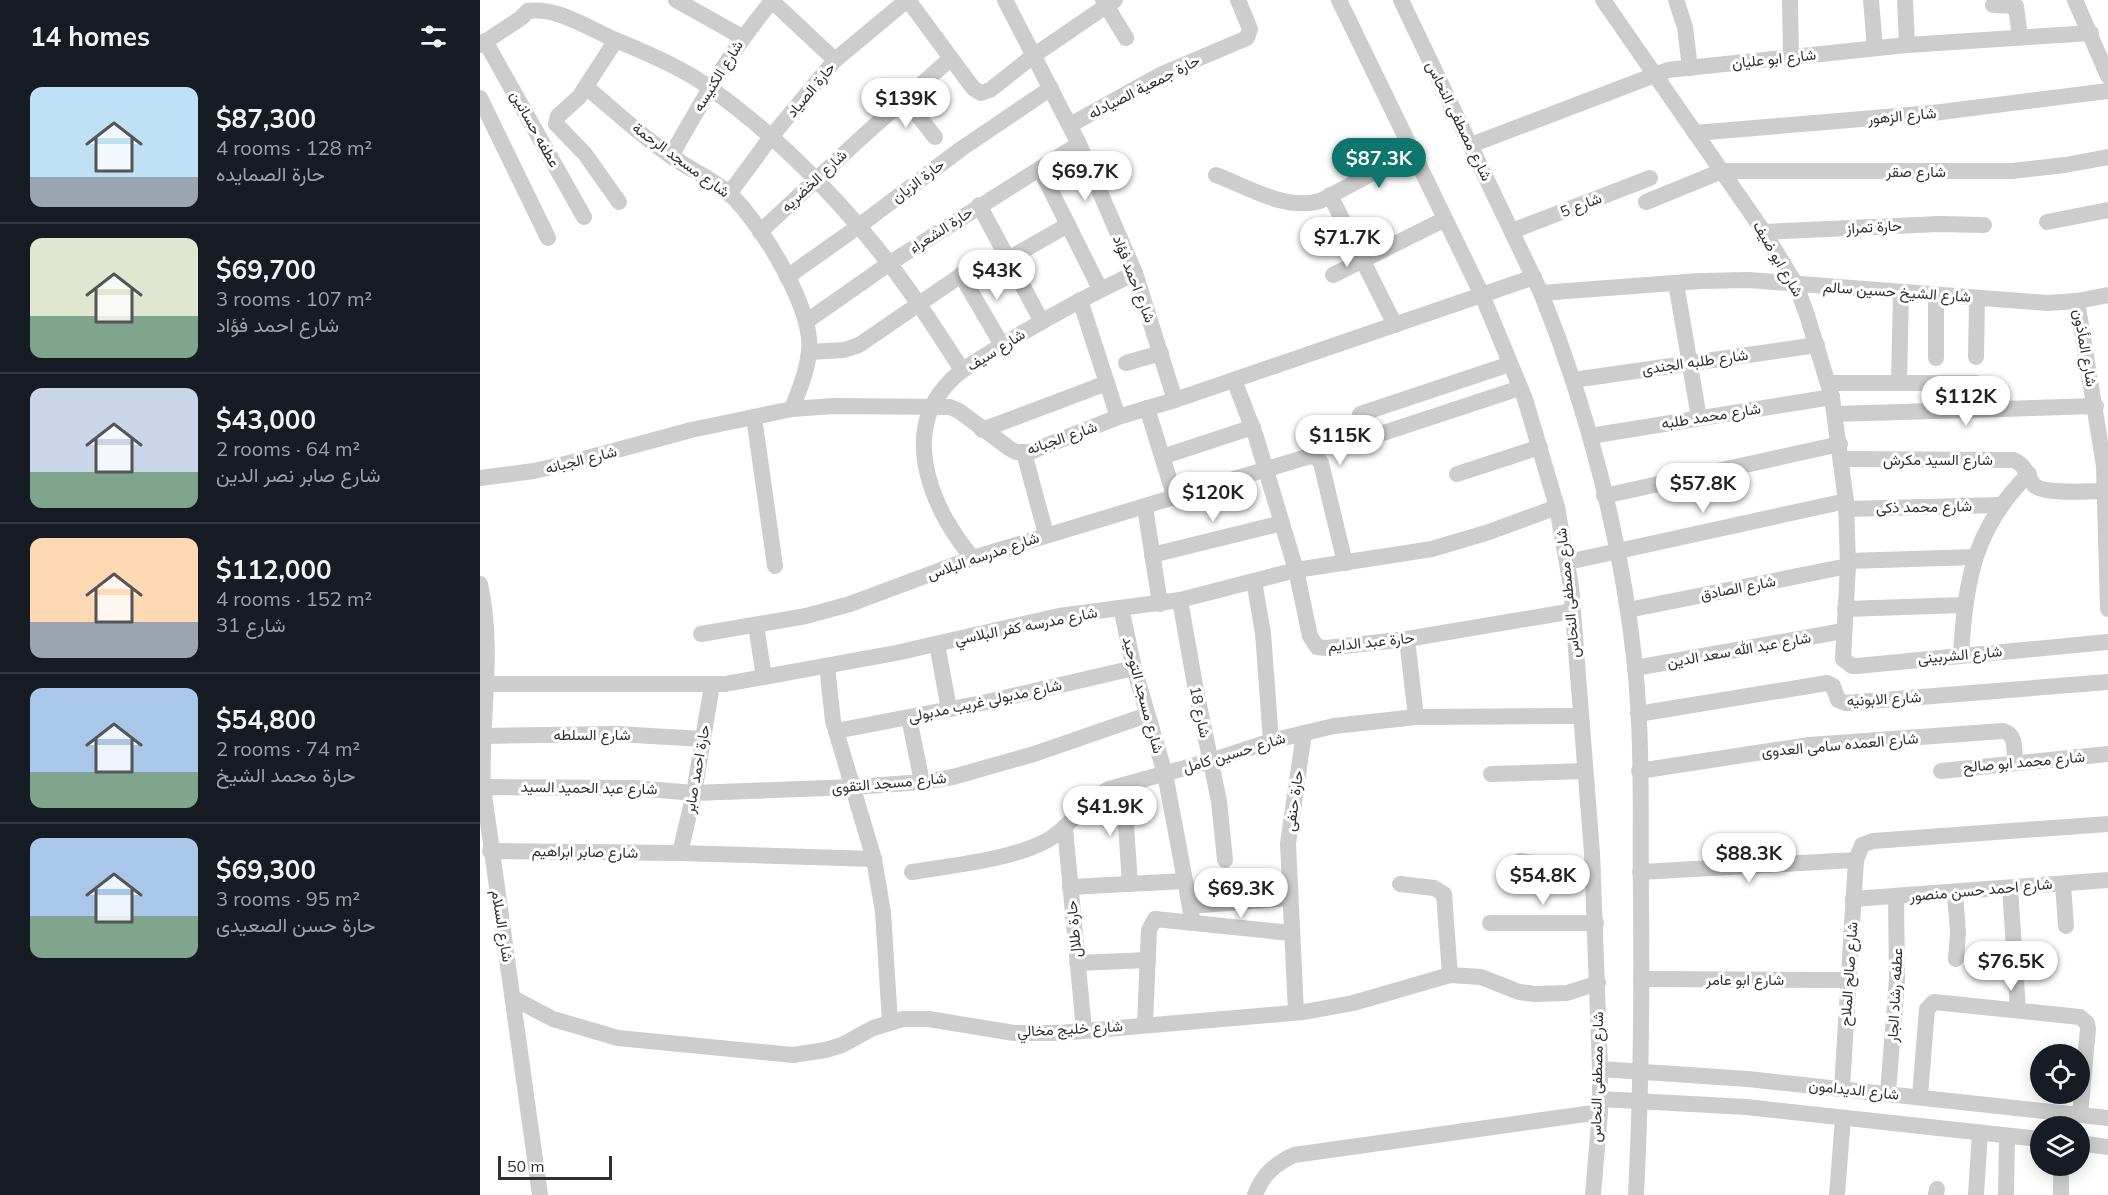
<!DOCTYPE html>
<meta charset="utf-8">
<style>
body{margin:0;font-family:Mulish,Vazirmatn,sans-serif;background:#20242c;color:#f1f3f6;height:100vh;display:flex;flex-direction:column;font-size:22px;white-space:nowrap}
*{box-sizing:border-box;margin:0}
p{font-size:20px;color:#9ea1a6}
.icon{flex:none;width:33px;height:33px;fill:none;stroke:currentColor;stroke-width:2;stroke-linecap:round;stroke-linejoin:round}
.map{position:relative;flex:1;overflow:hidden}
.sheet{display:flex;flex-direction:column;background:#171b24;width:480px}
.sheet>*{flex:none}
.fabs{position:absolute;left:1550px;top:1044px;display:grid;gap:12px}
.fabs a{display:grid;place-items:center;width:60px;height:60px;border-radius:50%;background:#171b24;box-shadow:0 3px 15px #0003;font-size:30px}
.scale{position:absolute;left:18px;bottom:15px;width:114px;box-sizing:border-box;padding-left:6px;border:3px solid #303030;border-top:0;font-size:16px;line-height:21px;white-space:nowrap;color:#303030;-webkit-text-stroke:4px #fff;paint-order:stroke}
.price{position:absolute;translate:-50% -51px;padding:0 14px;border-radius:21px;background:#fff;color:#222;font-size:20px;line-height:39px;filter:drop-shadow(0 2px 3px #0008)}
.price::after{content:'';position:absolute;left:50%;top:36px;width:18px;height:14px;margin-left:-9px;background:inherit;clip-path:polygon(0 0,100% 0,50% 100%)}
.price.active{background:#0f766e;color:#fff}
ul{padding:0;list-style:none}
li{display:flex;align-items:center;gap:18px;height:150px;padding:0 30px}
li+li{border-top:2px solid #363941}
li span{display:grid;place-items:center;flex:none;width:168px;height:120px;border-radius:12px;color:#555}
li>.icon{margin-inline-start:auto}
span .icon{width:72px;height:72px;fill:#fffc;stroke-width:1}
li b{font-size:26px}
h2{display:flex;justify-content:space-between;align-items:center;height:72px;padding:0 30px;font-size:26px}
main{display:flex;flex:1;min-height:0}
.map>svg:first-child{display:block}
</style>
<main>
<section class="sheet">
<h2>14 homes<svg class="icon" aria-label="filters" viewBox="0 0 24 24"><path d="M4 7h16M4 17h16"/><circle cx="9" cy="7" r="2"/><circle cx="15" cy="17" r="2"/></svg></h2>
<ul>
<li><span style="background:linear-gradient(#bfe0f5 75%,#9aa5b1 0)"><svg class="icon" aria-label="home" viewBox="0 0 24 24"><path d="M3 11l9-7 9 7M6 9v11h12V9"/></svg></span><div><b>$87,300</b><p>4 rooms · 128 m²</p><p>حارة الصمايده</p></div></li>
<li><span style="background:linear-gradient(#dfe7d0 65%,#7fa58c 0)"><svg class="icon" aria-label="home" viewBox="0 0 24 24"><path d="M3 11l9-7 9 7M6 9v11h12V9"/></svg></span><div><b>$69,700</b><p>3 rooms · 107 m²</p><p>شارع احمد فؤاد</p></div></li>
<li><span style="background:linear-gradient(#c9d6e8 70%,#7fa58c 0)"><svg class="icon" aria-label="home" viewBox="0 0 24 24"><path d="M3 11l9-7 9 7M6 9v11h12V9"/></svg></span><div><b>$43,000</b><p>2 rooms · 64 m²</p><p>شارع صابر نصر الدين</p></div></li>
<li><span style="background:linear-gradient(#ffd9b3 70%,#9aa5b1 0)"><svg class="icon" aria-label="home" viewBox="0 0 24 24"><path d="M3 11l9-7 9 7M6 9v11h12V9"/></svg></span><div><b>$112,000</b><p>4 rooms · 152 m²</p><p>شارع 31</p></div></li>
<li><span style="background:linear-gradient(#a9c7e8 70%,#7fa58c 0)"><svg class="icon" aria-label="home" viewBox="0 0 24 24"><path d="M3 11l9-7 9 7M6 9v11h12V9"/></svg></span><div><b>$54,800</b><p>2 rooms · 74 m²</p><p>حارة محمد الشيخ</p></div></li>
<li><span style="background:linear-gradient(#a9c7e8 65%,#7fa58c 0)"><svg class="icon" aria-label="home" viewBox="0 0 24 24"><path d="M3 11l9-7 9 7M6 9v11h12V9"/></svg></span><div><b>$69,300</b><p>3 rooms · 95 m²</p><p>حارة حسن الصعيدى</p></div></li>
</ul>
</section>
<div class="map">
<svg width="1628" height="1195" viewBox="0 0 1628 1195">
<rect width="100%" height="100%" fill="#fff"/>
<g fill="none" stroke-linecap="round" stroke-linejoin="round">
<g stroke="#cdcdcd" stroke-width="16">
<path d="M196 0 262 37"/>
<path d="M428 0 493 88 501 93 510 90 553 56 635 0"/>
<path d="M525 0 599 144 655 273 695 400"/>
<path d="M623 0 646 38"/>
<path d="M859 0 1002 295 1045 399 1077 507 1091 586 1112 853 1120 1069V1112L1113 1195"/>
<path d="M921 0 1061 293C1108 409 1142 542 1155 666 1163 744 1160 823 1161 901 1162 999 1161 1097 1156 1195"/>
<path d="M1123 0 1284 232 1316 285 1327 315 1352 397 1366 501 1368 566 1363 659 1372 666H1377L1628 642"/>
<path d="M1196 0 1205 27 1210 68"/>
<path d="M1310 0 1311 57"/>
<path d="M1391 0 1395 48"/>
<path d="M1425 0 1427 45"/>
<path d="M1595 0 1628 76"/>
<path d="M292 1 355 60"/>
<path d="M1513 5 1536 6 1540 37"/>
<path d="M48 11C76 7 105 26 129 37 163 52 200 66 230 88 297 136 357 197 408 262 435 296 459 334 482 370"/>
<path d="M136 40 99 97 78 116 76 124 105 154 139 202"/>
<path d="M5 41 104 217"/>
<path d="M0 45 41 18 48 11"/>
<path d="M106 87C134 110 161 136 191 156 210 170 234 179 252 196 282 226 334 309 329 352 327 372 319 390 312 409"/>
<path d="M0 98 68 238"/>
<path d="M425 99 455 137"/>
<path d="M590 125 682 74 767 38 770 29 758 0"/>
<path d="M1215 133 1453 113 1628 91"/>
<path d="M991 145 1188 70 1427 45 1611 33"/>
<path d="M191 156C222 101 252 48 293 0"/>
<path d="M560 169 620 289"/>
<path d="M736 175C768 187 805 211 840 201L933 152"/>
<path d="M249 194 291 137 355 60 427 0"/>
<path d="M850 195 915 325"/>
<path d="M1166 202 1242 171H1532L1585 165 1628 157"/>
<path d="M499 205 562 322"/>
<path d="M1567 222 1628 210"/>
<path d="M1032 231 1170 178"/>
<path d="M280 232 382 137 470 59"/>
<path d="M1284 232 1459 224 1504 225"/>
<path d="M528 259 588 225"/>
<path d="M481 275 522 345"/>
<path d="M853 275 965 219"/>
<path d="M307 277 379 226 481 149 571 88"/>
<path d="M1196 283 1219 418"/>
<path d="M1061 293 1220 281 1269 280 1567 303 1597 301 1628 295"/>
<path d="M600 300 638 417"/>
<path d="M1597 301 1624 466 1628 609"/>
<path d="M327 321 410 263 599 144"/>
<path d="M329 352 364 350 379 345 493 267"/>
<path d="M1496 357 1497 298"/>
<path d="M1456 358V295"/>
<path d="M646 363 681 353"/>
<path d="M754 380 776 437 816 570 830 636 837 647 846 648 927 639 1093 611"/>
<path d="M1093 380 1337 345"/>
<path d="M1348 383H1496"/>
<path d="M1419 383 1421 292"/>
<path d="M667 408 695 498"/>
<path d="M880 414 1030 364"/>
<path d="M1355 414 1616 406"/>
<path d="M274 417 295 566"/>
<path d="M502 430 627 383"/>
<path d="M1110 436 1352 397"/>
<path d="M882 440 1040 388"/>
<path d="M544 453 566 534"/>
<path d="M682 457 773 427"/>
<path d="M1361 459 1533 460C1547 465 1545 475 1554 485 1564 495 1610 491 1626 491"/>
<path d="M977 474 1060 447"/>
<path d="M0 478 54 471 89 463 211 430 312 409 353 406 470 407 479 411 529 448 536 452H550L638 417 695 400 1054 277"/>
<path d="M1124 496 1360 444"/>
<path d="M665 507 680 604"/>
<path d="M1366 509 1521 505"/>
<path d="M672 555 802 523"/>
<path d="M493 558C455 515 421 439 464 388 476 372 494 363 511 352 557 323 605 297 655 273"/>
<path d="M1368 561 1495 557"/>
<path d="M1088 562 1366 501"/>
<path d="M774 581 783 633 791 741"/>
<path d="M0 584C15 652 0 719 3 787L60 1195"/>
<path d="M700 600 716 691 739 801 745 860"/>
<path d="M641 608 654 668 685 774 713 923"/>
<path d="M1365 609 1484 605"/>
<path d="M1148 610 1368 566"/>
<path d="M276 625 284 677"/>
<path d="M221 634 326 616 370 604 493 558 830 456 837 458 841 463 865 563"/>
<path d="M927 639 936 717"/>
<path d="M457 644 469 709"/>
<path d="M1481 655C1485 582 1494 527 1549 474"/>
<path d="M347 666 353 721 394 859 403 912 410 1022"/>
<path d="M1155 668 1363 631"/>
<path d="M6 684H245L416 653 579 616 700 600 816 570 952 549 1009 532 1077 507"/>
<path d="M1158 714 1347 683 1353 686 1358 700 1366 703 1628 682"/>
<path d="M429 718 442 782"/>
<path d="M356 731 507 702 654 668"/>
<path d="M2 736 137 734 223 739"/>
<path d="M1159 771 1329 745 1523 731C1537 734 1534 752 1535 763"/>
<path d="M1461 771 1628 754"/>
<path d="M1011 774 1105 771"/>
<path d="M639 786 645 811 650 884"/>
<path d="M3 787 155 788 214 793 374 787 442 782 473 777 554 754 667 715"/>
<path d="M585 828 604 1030"/>
<path d="M10 851 200 853 394 859"/>
<path d="M200 853 214 793 232 685"/>
<path d="M1040 861 1113 870"/>
<path d="M432 872C474 865 531 860 568 840 591 826 605 801 629 789L730 761 791 741 854 726 936 717 1100 716"/>
<path d="M1160 872 1376 860"/>
<path d="M920 884 954 888 964 894 970 975"/>
<path d="M1583 884 1586 926"/>
<path d="M590 887 705 881"/>
<path d="M1530 888 1538 1010"/>
<path d="M1475 893 1478 933 1476 959"/>
<path d="M1373 899 1628 880"/>
<path d="M710 906 809 898"/>
<path d="M1010 923H1116"/>
<path d="M597 963 668 960"/>
<path d="M1161 979 1368 980"/>
<path d="M33 998 73 1019 138 1038 313 1055 346 1050 362 1045 393 1028 423 1019H449L534 1033H580L824 1012 873 1003 970 975 1001 977 1039 992 1055 994 1087 993 1118 983"/>
<path d="M816 1012 808 844 824 733"/>
<path d="M665 1024 669 930 675 919 811 933"/>
<path d="M1120 1069 1268 1079 1628 1118"/>
<path d="M1362 1088 1376 860 1382 845 1393 841 1628 824"/>
<path d="M1408 1093 1417 979 1416 898"/>
<path d="M1440 1096 1447 1009 1454 1002 1600 1017 1607 1023 1608 1029 1600 1115"/>
<path d="M1120 1099 1266 1107 1560 1139"/>
<path d="M1599 1143 1628 1147"/>
<path d="M1496 1194 1500 1133"/>
<path d="M775 1195C782 1175 795 1164 814 1155L1120 1112"/>
<path d="M1357 1195 1363 1118"/>
<path d="M1456 1195 1457 1189"/>
<path d="M1526 1195 1527 1136"/>
<path d="M1581 1195V1166"/>
</g>
</g>
<g text-anchor="middle" stroke-width="6" stroke-linejoin="round" paint-order="stroke">
<g font-size="15" fill="#303030" stroke="#fff">
<text transform="translate(1294 59) rotate(-6)" y="5">شارع ابو عليان</text>
<text transform="translate(238 76) rotate(-58)" y="5">شارع الكنيسه</text>
<text transform="translate(664 87) rotate(-27)" y="5">حارة جمعية الصيادله</text>
<text transform="translate(331 90) rotate(-50)" y="5">حارة الصياد</text>
<text transform="translate(1422 116) rotate(-5)" y="5">شارع الزهور</text>
<text transform="translate(979 121) rotate(64)" y="5">شارع مصطفى النحاس</text>
<text transform="translate(55 129) rotate(61)" y="5">عطفه حسانين</text>
<text transform="translate(201 160) rotate(36)" y="5">شارع مسجد الرحمة</text>
<text x="1436" y="177">شارع صقر</text>
<text transform="translate(334 181) rotate(-43)" y="5">شارع الخضريه</text>
<text transform="translate(438 181) rotate(-37)" y="5">حارة الزيان</text>
<text transform="translate(1101 205) rotate(-21)" y="5">شارع 5</text>
<text transform="translate(1394 227) rotate(-3)" y="5">حارة تمراز</text>
<text transform="translate(461 230) rotate(-33)" y="5">حارة الشعراء</text>
<text transform="translate(1298 259) rotate(60)" y="5">شارع ابو ضيف</text>
<text transform="translate(654 279) rotate(69)" y="5">شارع احمد فؤاد</text>
<text transform="translate(1417 292) rotate(4)" y="5">شارع الشيخ حسين سالم</text>
<text transform="translate(1605 348) rotate(80)" y="5">شارع المأذون</text>
<text transform="translate(516 350) rotate(-32)" y="5">شارع سيف</text>
<text transform="translate(1215 362) rotate(-8)" y="5">شارع طلبه الجندى</text>
<text transform="translate(1231 416) rotate(-9)" y="5">شارع محمد طلبه</text>
<text transform="translate(582 438) rotate(-19)" y="5">شارع الجبانه</text>
<text transform="translate(101 460) rotate(-14)" y="5">شارع الجبانه</text>
<text x="1458" y="465">شارع السيد مكرش</text>
<text transform="translate(1444 507) rotate(-1)" y="5">شارع محمد ذكى</text>
<text transform="translate(503 556) rotate(-19)" y="5">شارع مدرسه البلاس</text>
<text transform="translate(1258 588) rotate(-11)" y="5">شارع الصادق</text>
<text transform="translate(1088 593) rotate(-96)" y="5">شارع مصطفى النحاس</text>
<text transform="translate(546 626) rotate(-11)" y="5">شارع مدرسه كفر البلاسي</text>
<text transform="translate(891 642) rotate(-6)" y="5">حارة عبد الدايم</text>
<text transform="translate(1259 650) rotate(-10)" y="5">شارع عبد الله سعد الدين</text>
<text transform="translate(1480 655) rotate(-5)" y="5">شارع الشربينى</text>
<text transform="translate(663 695) rotate(75)" y="5">شارع مسجد التوحيد</text>
<text transform="translate(1404 699) rotate(-3)" y="5">شارع الابونيه</text>
<text transform="translate(505 701) rotate(-12)" y="5">شارع مدبولى غريب مدبولى</text>
<text transform="translate(720 712) rotate(78)" y="5">شارع 18</text>
<text x="112" y="740">شارع السلطه</text>
<text transform="translate(1360 745) rotate(-5)" y="5">شارع العمده سامى العدوى</text>
<text transform="translate(754 753) rotate(-17)" y="5">شارع حسين كامل</text>
<text transform="translate(1544 762) rotate(-5)" y="5">شارع محمد ابو صالح</text>
<text transform="translate(217 769) rotate(-80)" y="5">حارة احمد صابر</text>
<text transform="translate(409 783) rotate(-5)" y="5">شارع مسجد التقوى</text>
<text transform="translate(109 788) rotate(1)" y="5">شارع عبد الحميد السيد</text>
<text transform="translate(814 801) rotate(-82)" y="5">حارة حنفى</text>
<text transform="translate(105 852) rotate(1)" y="5">شارع صابر ابراهيم</text>
<text transform="translate(1501 890) rotate(-5)" y="5">شارع احمد حسن منصور</text>
<text transform="translate(22 926) rotate(81)" y="5">شارع السلام</text>
<text transform="translate(594 929) rotate(-95)" y="5">حارة طلال</text>
<text transform="translate(1369 974) rotate(-86)" y="5">شارع صالح الملاح</text>
<text x="1265" y="985">شارع ابو عامر</text>
<text transform="translate(1415 995) rotate(-87)" y="5">عطفه رشاد الجار</text>
<text transform="translate(590 1029) rotate(-3)" y="5">شارع خليج مخالي</text>
<text transform="translate(1117 1077) rotate(-89)" y="5">شارع مصطفى النحاس</text>
<text transform="translate(1374 1090) rotate(6)" y="5">شارع الديدامون</text>
</g>
</g>
</svg>
<div class="fabs">
<a><svg class="icon" aria-label="locate" viewBox="0 0 24 24"><circle cx="12" cy="12" r="6"/><path d="M12 2v4M12 18v4M2 12h4M18 12h4"/></svg></a>
<a><svg class="icon" aria-label="layers" viewBox="0 0 24 24"><path d="M12 4l9 5-9 5-9-5zM3 14l9 5 9-5"/></svg></a>
</div>
<div class="scale">50 m</div>
<b class="price" style="left:426px;top:129px">$139K</b>
<b class="price active" style="left:899px;top:189px">$87.3K</b>
<b class="price" style="left:605px;top:202px">$69.7K</b>
<b class="price" style="left:867px;top:268px">$71.7K</b>
<b class="price" style="left:517px;top:301px">$43K</b>
<b class="price" style="left:1486px;top:427px">$112K</b>
<b class="price" style="left:860px;top:466px">$115K</b>
<b class="price" style="left:1223px;top:514px">$57.8K</b>
<b class="price" style="left:733px;top:523px">$120K</b>
<b class="price" style="left:630px;top:837px">$41.9K</b>
<b class="price" style="left:1269px;top:884px">$88.3K</b>
<b class="price" style="left:1063px;top:906px">$54.8K</b>
<b class="price" style="left:761px;top:919px">$69.3K</b>
<b class="price" style="left:1531px;top:992px">$76.5K</b>
</div>
</main>
